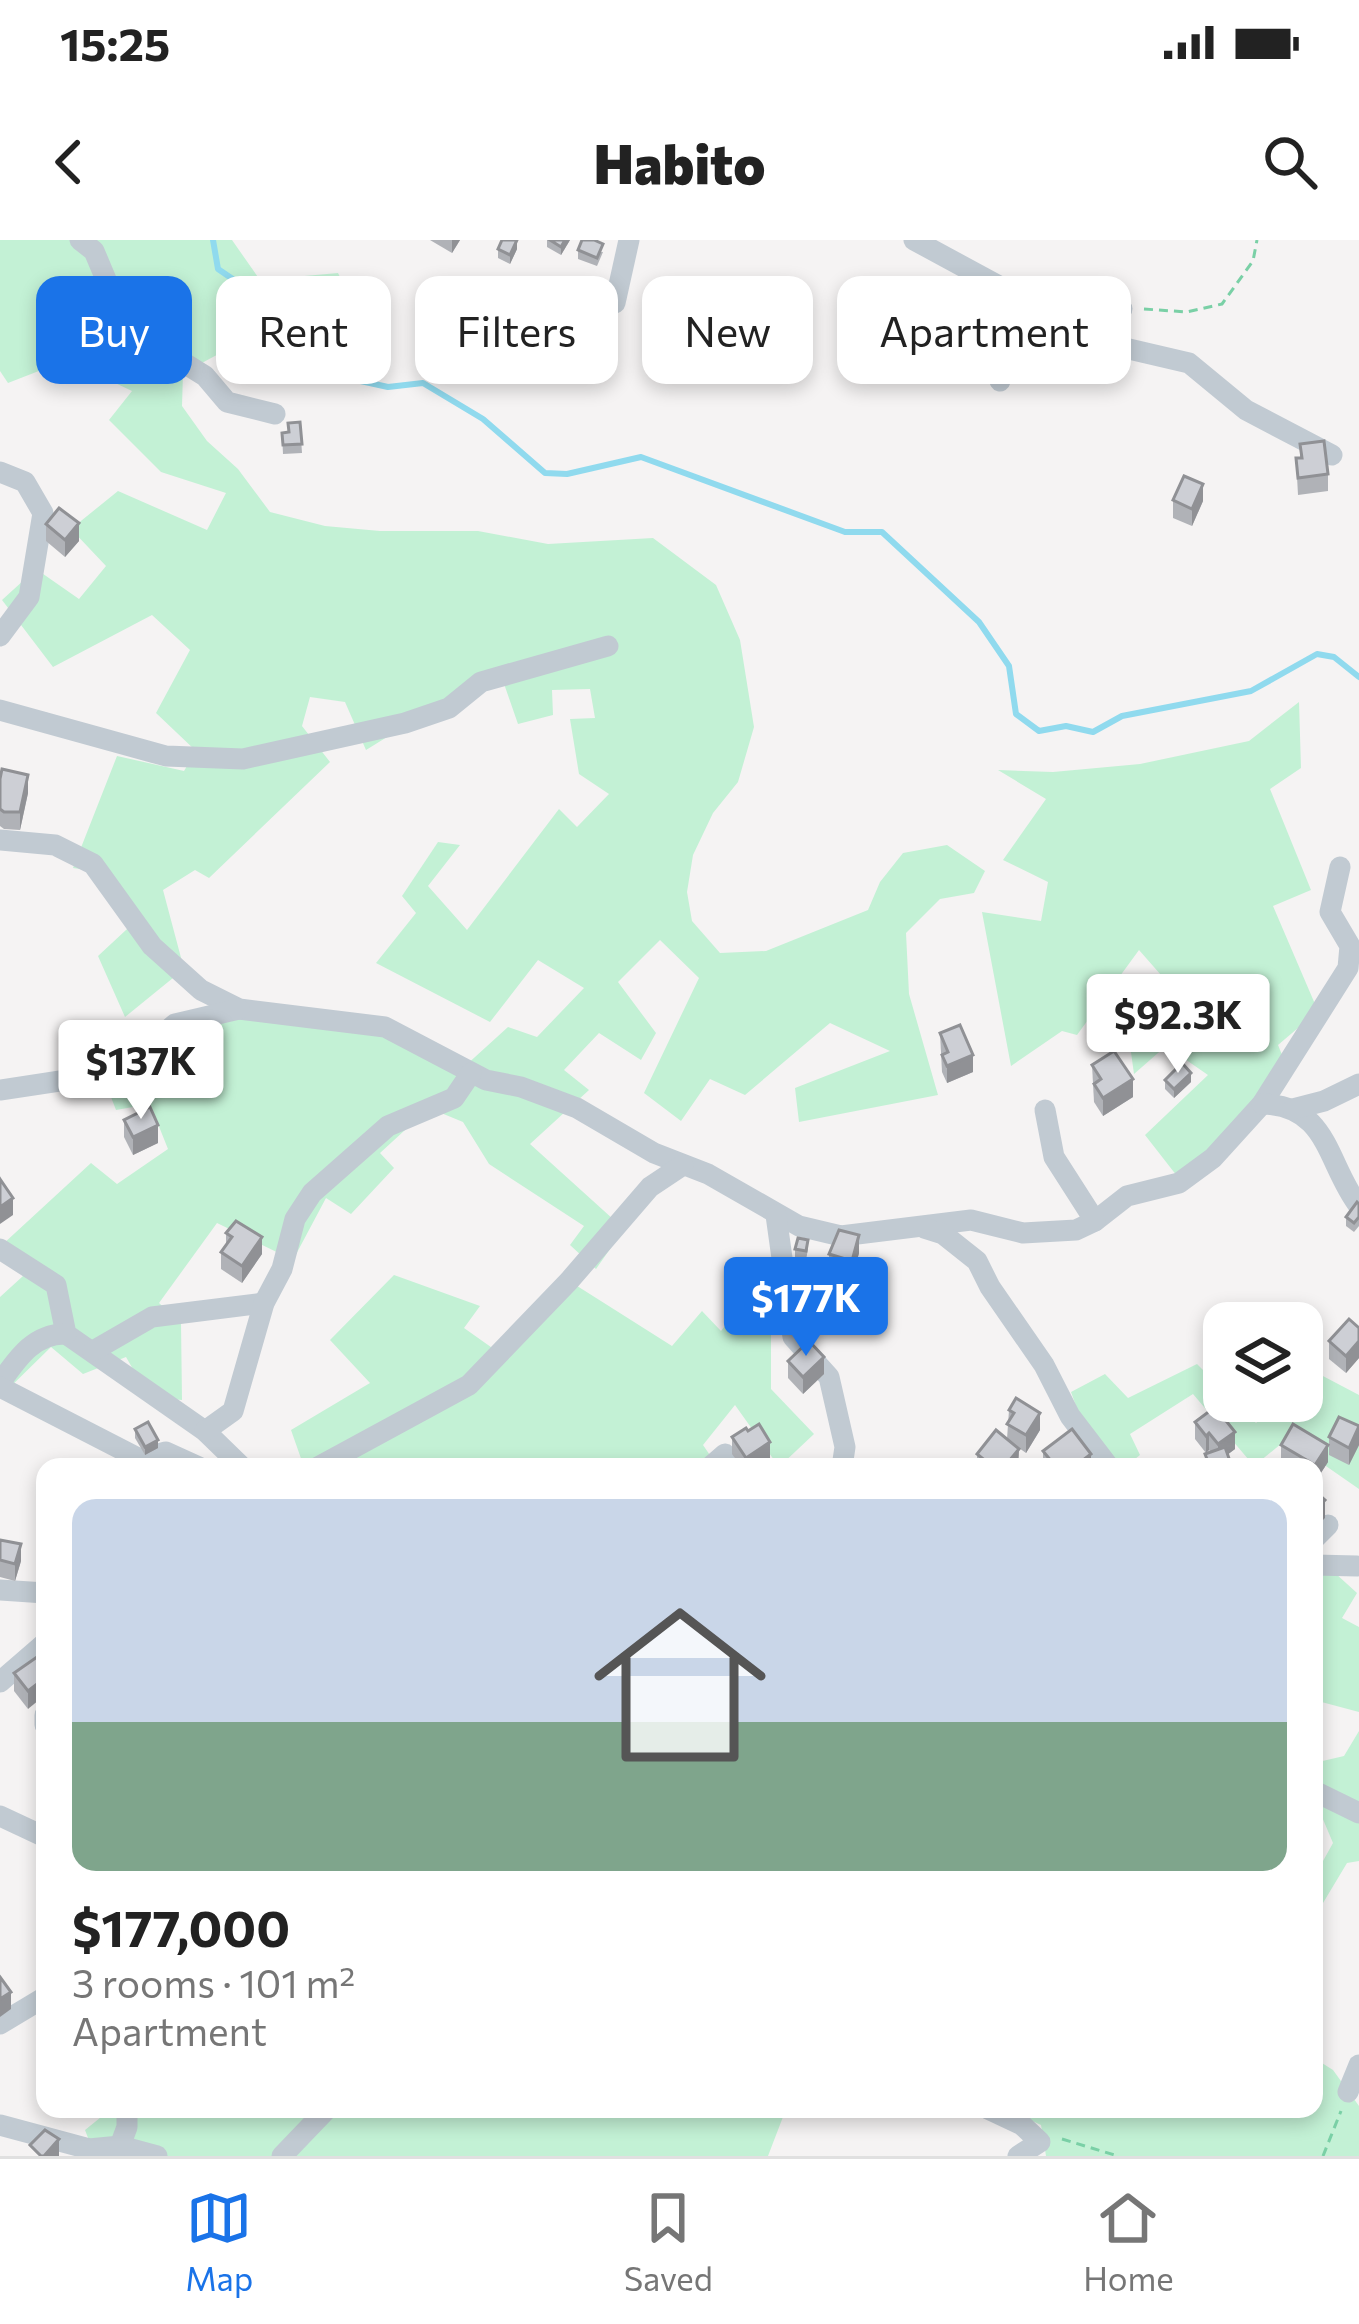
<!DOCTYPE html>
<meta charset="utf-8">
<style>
body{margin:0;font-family:Commissioner,sans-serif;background:#f2f2f2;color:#222;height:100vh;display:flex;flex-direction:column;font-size:45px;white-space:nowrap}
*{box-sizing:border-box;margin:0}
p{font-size:39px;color:#767676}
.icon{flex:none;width:66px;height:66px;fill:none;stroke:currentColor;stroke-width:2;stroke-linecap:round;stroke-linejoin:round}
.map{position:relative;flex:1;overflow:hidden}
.side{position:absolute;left:36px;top:1218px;width:1287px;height:660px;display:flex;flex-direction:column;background:#fff;border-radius:24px;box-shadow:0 6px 18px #0003}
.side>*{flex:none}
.guide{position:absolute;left:36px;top:36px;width:1287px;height:108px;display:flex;gap:24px}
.tools{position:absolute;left:1203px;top:1062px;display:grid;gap:24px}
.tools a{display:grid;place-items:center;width:120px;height:120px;border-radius:24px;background:#fff;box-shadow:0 6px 18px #0003;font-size:60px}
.price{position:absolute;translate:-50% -102px;padding:0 27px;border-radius:12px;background:#fff;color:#222;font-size:39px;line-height:78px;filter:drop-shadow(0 3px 6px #0008)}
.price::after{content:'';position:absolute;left:50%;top:72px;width:36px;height:27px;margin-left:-18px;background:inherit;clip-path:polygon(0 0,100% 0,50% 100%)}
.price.current{background:#1a73e8;color:#fff}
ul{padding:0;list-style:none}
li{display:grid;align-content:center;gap:24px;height:636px;padding:0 36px}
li+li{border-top:3px solid #e0e0e0}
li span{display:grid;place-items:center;height:372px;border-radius:24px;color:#555}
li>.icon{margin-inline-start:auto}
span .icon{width:216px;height:216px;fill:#fffc;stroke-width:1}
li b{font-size:51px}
.pill{padding:0 42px;border-radius:24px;background:#fff;box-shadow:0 6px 18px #0003;font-size:42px;line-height:108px}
.pill.current{background:#1a73e8;color:#fff}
.status{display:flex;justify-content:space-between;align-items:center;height:84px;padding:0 60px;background:#fff;direction:ltr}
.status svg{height:33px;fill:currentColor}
header{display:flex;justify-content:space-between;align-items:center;height:156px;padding:0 36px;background:#fff;font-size:54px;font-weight:800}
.menu{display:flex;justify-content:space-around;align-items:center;height:168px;border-top:3px solid #e0e0e0;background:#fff;font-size:33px;color:#767676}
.menu a{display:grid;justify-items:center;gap:6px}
.menu .current{color:#1a73e8}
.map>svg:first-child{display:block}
</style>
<div class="status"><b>15:25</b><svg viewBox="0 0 49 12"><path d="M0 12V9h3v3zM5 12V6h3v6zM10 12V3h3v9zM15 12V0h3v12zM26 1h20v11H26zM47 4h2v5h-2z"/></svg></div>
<header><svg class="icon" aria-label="back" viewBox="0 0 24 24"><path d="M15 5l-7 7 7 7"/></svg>Habito<svg class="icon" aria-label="search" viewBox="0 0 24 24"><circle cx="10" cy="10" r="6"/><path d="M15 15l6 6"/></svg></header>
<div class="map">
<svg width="1359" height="1916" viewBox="0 0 1359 1916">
<rect width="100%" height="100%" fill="#f5f3f3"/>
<g fill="#c3f1d5">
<path d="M0 0H232L260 40 338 33 363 84 315 102 257 104 228 109 183 133 182 166 207 201 238 229 270 272 325 286 380 291H478L548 304 653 298 716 345 740 400 754 487 738 542 713 573 693 615 687 652 692 681 720 713 766 711 868 670 880 642 903 613 947 605 985 631 974 653 940 659 906 693 909 754 938 855 799 882 795 848 890 811 830 783 745 855 710 839 681 881 644 853 699 738 660 700 618 742 656 793 641 820 599 793 564 830 589 850 530 904 624 989 596 1029 570 1005 584 986 489 924 463 882 429 868 380 913 394 928 351 974 326 958 293 1020 217 983 159 1063 181 1083 182 1160 149 1157 126 1117 83 1134 51 1107 0 1157V1057L34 1026 2 1005 91 923 117 944 168 909 150 864 116 870 97 821 208 772 381 779 464 827 508 787 537 797 584 748 538 720 490 782 376 723 416 673 402 656 438 602 460 605 428 646 467 690 559 569 577 587 609 554 579 534 570 479 595 478 590 449 552 450 553 475 518 484 502 438 455 455 366 510 345 462 310 457 302 486 330 522 209 638 195 630 163 650 184 729 125 777 98 716 140 677 101 632 73 628 117 516 184 531 196 511 156 473 190 410 152 375 53 427 2 360 36 329 79 359 106 326 71 289 118 251 207 290 226 253 161 232 109 180 132 151 67 120 8 143 0 131Z"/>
<path d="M1299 462 1301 528 1270 549 1311 650 1273 666 1318 771 1278 805 1289 832 1184 945 1145 895 1208 835 1166 806 1134 834 1130 805 1168 743 1139 710 1077 795 1062 791 1011 826 982 672 1041 681 1048 642 1003 620 1046 559 998 530 1053 532 1140 524 1249 501Z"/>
<path d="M394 1035 480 1066 464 1088 505 1117 574 1044 672 1106 702 1071 721 1091 738 1069 771 1066V1149L814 1194 779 1227 735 1165 703 1205 718 1227H555L549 1220C537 1230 514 1231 502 1221L493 1227H304L291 1190 370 1143 330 1100Z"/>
<path d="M1197 1124 1224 1151V1161H1234L1256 1183 1279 1161H1302V1125L1359 1155V1249L1287 1199 1254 1226 1193 1154 1130 1194 1140 1215 1125 1227H1098L1071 1152 1105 1134 1128 1158Z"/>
<path d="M1314 1314 1357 1353 1342 1378 1359 1387V1472L1314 1460Z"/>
<path d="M1359 1491V1621L1347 1623 1314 1678V1630H1318L1333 1603 1314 1558V1523L1344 1516Z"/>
<path d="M1314 1818 1333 1830 1359 1866V1916H1046L1041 1885 1006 1869H1314Z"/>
<path d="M111 1869H296L303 1878 313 1869H375L381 1876 397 1869H666L674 1874 680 1869H786L768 1916H95L85 1890Z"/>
</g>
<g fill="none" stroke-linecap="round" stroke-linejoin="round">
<path stroke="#90daee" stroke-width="6" d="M213 0 218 29 300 85 347 138 388 147 423 143 483 179 545 233 567 234 641 217 845 292H882L979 382 1009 426 1016 474 1039 491 1066 486 1093 492 1122 476 1251 451 1317 414 1334 417 1359 437"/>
<g stroke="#7ad0a6" stroke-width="3" stroke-dasharray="9 6" stroke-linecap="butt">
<path d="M1144 69 1187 72 1222 64 1253 21 1257 0"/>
<path d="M1314 1471 1318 1475"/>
<path d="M1062 1899 1118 1916"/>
<path d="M1323 1916 1341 1871"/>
</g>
<g stroke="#c1cad2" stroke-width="21">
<path d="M80 0 94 11 126 87 205 136 227 162 275 174"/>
<path d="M914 0 1010 52 1016 73 1000 141"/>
<path d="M1010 52C1056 60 1070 64 1099 102L1189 123 1246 170 1332 215"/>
<path d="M615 63 629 0"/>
<path d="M1075 71 1122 69"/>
<path d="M0 232 25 242 43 273 29 357 0 396"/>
<path d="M0 470 166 516 243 519 405 483 449 468 481 442 608 406"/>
<path d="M0 600 55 605 93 624 152 706 201 750 239 769 385 787 486 840 521 847 577 868 654 913 708 934 799 986 841 996 971 980 1023 993 1076 990 1095 981 1127 956 1179 943 1213 918 1262 864 1348 728 1350 706 1330 672 1340 627"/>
<path d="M0 850 119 832 175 784 239 769"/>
<path d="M1262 864C1329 865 1327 925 1359 966"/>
<path d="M1293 869 1324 861 1359 844"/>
<path d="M1045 870 1054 917 1095 981"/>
<path d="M776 975 793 1097 829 1137 845 1207 842 1227"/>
<path d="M924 988 943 994 977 1021 990 1047 1044 1125 1070 1176 1109 1227"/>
<path d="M0 1009 56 1045 66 1094 205 1191 242 1227"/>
<path d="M93 1111 152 1077 264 1063"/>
<path d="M0 1143C17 1119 34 1093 66 1094"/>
<path d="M0 1147 140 1219 166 1212 199 1227"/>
<path d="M205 1191 233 1171 264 1063 282 1029 295 979 312 953 388 886 454 858 471 833"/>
<path d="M318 1227 469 1145 569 1041 650 947 683 925"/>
<path d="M710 1227 725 1214"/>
<path d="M1314 1299 1328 1285"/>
<path d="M1314 1325 1357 1326"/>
<path d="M0 1350 45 1353"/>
<path d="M0 1442 45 1403"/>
<path d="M45 1475V1485"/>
<path d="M1314 1551 1359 1573"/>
<path d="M0 1576 45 1597"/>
<path d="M0 1784 45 1757"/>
<path d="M1348 1852 1359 1825"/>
<path d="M988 1869 1022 1885 1040 1902 1018 1916"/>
<path d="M0 1885 89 1909 120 1906 157 1916"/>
<path d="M120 1906 127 1887V1869"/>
<path d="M282 1916 327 1869"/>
</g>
</g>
<g fill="#b0b2b7">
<path d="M430 0H460L452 13Z"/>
<path d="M547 0H570L561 15 547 7Z"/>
<path d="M498 9H517L510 24 498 18Z"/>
<path d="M578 10 603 12 597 26 578 19Z"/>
<path d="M990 64 984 94 962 89V72Z"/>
<path d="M724 117 717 137 701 131V122Z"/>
<path d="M300 182 302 213 283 214 282 193 289 192Z"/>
<path d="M1300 204 1328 234V251L1298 255 1296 218H1300Z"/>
<path d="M1173 260 1203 261 1192 286 1173 278Z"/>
<path d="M46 284 79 301 65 317 46 301Z"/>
<path d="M0 539 28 553 20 590 4 589 0 586Z"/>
<path d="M940 793 973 832 947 843 942 832Z"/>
<path d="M1092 825 1133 857 1103 876 1094 862Z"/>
<path d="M1165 840 1191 842 1174 858 1165 849Z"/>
<path d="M124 880 158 903 133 915 124 897Z"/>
<path d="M1359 964V986L1354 992 1346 986V977Z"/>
<path d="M226 993 262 1014 242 1043 221 1029V1012L226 1005Z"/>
<path d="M795 1009H808L806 1020 795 1018Z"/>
<path d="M859 1013 852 1038 829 1031V1014Z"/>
<path d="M802 1054 825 1062 811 1074 802 1063Z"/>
<path d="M1359 1088V1118L1346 1133 1329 1119V1101Z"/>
<path d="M788 1121 824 1134 803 1154 788 1138Z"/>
<path d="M1009 1170 1040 1190 1026 1213 1019 1208 1018 1227H977V1214L1007 1199Z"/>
<path d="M1195 1182 1235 1209 1228 1214 1232 1227H1205V1214L1211 1212 1209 1210 1206 1213 1195 1199Z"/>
<path d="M1359 1186V1205L1349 1225 1329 1215V1197Z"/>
<path d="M135 1189 158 1208 145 1215 135 1198Z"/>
<path d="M732 1197 770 1220 759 1227H741L732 1214Z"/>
<path d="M1281 1205 1328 1222 1315 1242 1314 1227H1290L1281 1222Z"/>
<path d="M1043 1211 1091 1227H1043Z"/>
<path d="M0 1300 21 1321 15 1341 0 1337Z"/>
<path d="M37 1417 28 1469 14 1451V1433Z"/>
</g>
<g fill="#909195">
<path d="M452 0H460L452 13Z"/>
<path d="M517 0V9L510 24V15Z"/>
<path d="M565 0H570L561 15V7Z"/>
<path d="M990 46V64L984 94V76Z"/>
<path d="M502 118V127L491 130V121Z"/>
<path d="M1203 244V261L1192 286V269Z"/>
<path d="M79 283V301L65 317V300Z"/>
<path d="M28 535V553L20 590V572Z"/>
<path d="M973 815V832L947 843V826Z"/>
<path d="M1191 833V842L1174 858V849Z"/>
<path d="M1133 839V857L1103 876V858Z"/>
<path d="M158 885V903L133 915V897Z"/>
<path d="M13 958V975L0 984V967Z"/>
<path d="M859 995V1013L852 1038V1021Z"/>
<path d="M262 997V1014L242 1043V1026Z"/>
<path d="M825 1054V1062L811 1074V1065Z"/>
<path d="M1359 1101V1118L1346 1133V1116Z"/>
<path d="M824 1117V1134L803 1154V1137Z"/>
<path d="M1040 1173V1190L1026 1213V1195Z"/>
<path d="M1359 1187V1205L1349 1225V1208Z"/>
<path d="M1235 1192V1209L1218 1222V1204Z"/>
<path d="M1209 1193V1210L1206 1213V1196Z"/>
<path d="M158 1200V1208L145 1215V1207Z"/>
<path d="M770 1202V1220L759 1227H746V1218Z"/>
<path d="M1328 1205V1222L1315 1242V1225Z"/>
<path d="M1019 1209 1018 1227H1004Z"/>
<path d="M1091 1214V1227H1074Z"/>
<path d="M1325 1260V1278L1314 1289V1271Z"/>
<path d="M21 1304V1321L15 1341V1324Z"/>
<path d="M45 1438V1455L28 1469V1451Z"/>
<path d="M11 1752V1769L0 1777V1759Z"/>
<path d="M59 1899V1916H44Z"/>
</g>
<g fill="#cdcfd5" stroke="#909195" stroke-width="3">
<path d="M502 0H517L510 15 498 9Z"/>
<path d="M550 0H565L561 7Z"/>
<path d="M582 0H594L603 4 597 18 578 10Z"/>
<path d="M968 42 990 46 984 76 962 72Z"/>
<path d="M498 103 502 118 491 121 486 105Z"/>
<path d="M709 103 724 108 717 128 701 122Z"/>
<path d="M300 182 302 204 283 205 282 193 289 192 288 183Z"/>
<path d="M1324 201 1328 234 1298 238 1296 218H1302L1300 204Z"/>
<path d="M1184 236 1203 244 1192 269 1173 260Z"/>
<path d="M59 268 79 283 65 300 46 284Z"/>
<path d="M2 529 28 535 20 572H4L0 569V539Z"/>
<path d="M960 785 973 815 947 826 942 815 948 812 940 793Z"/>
<path d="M1114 811 1133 839 1103 858 1094 844 1101 839 1092 825Z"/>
<path d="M1182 823 1191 833 1174 849 1165 840Z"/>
<path d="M150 867 158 885 133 897 124 880Z"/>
<path d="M0 939 13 958 0 967Z"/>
<path d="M1357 962 1359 964V977L1354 983 1346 977Z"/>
<path d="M236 981 262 997 242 1026 221 1012 232 997 226 993Z"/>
<path d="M839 990 859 995 852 1021 829 1014Z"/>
<path d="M798 998 808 1000 806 1011 795 1009Z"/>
<path d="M817 1043 825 1054 811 1065 802 1054Z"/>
<path d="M1349 1079 1359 1088V1101L1346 1116 1329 1101Z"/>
<path d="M809 1101 824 1117 803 1137 788 1121Z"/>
<path d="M1016 1158 1040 1173 1026 1195 1007 1184 1014 1173 1009 1170Z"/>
<path d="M1215 1167 1235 1192 1218 1204 1209 1193 1206 1196 1195 1182Z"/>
<path d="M1339 1177 1359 1186 1349 1208 1329 1197Z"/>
<path d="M148 1182 158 1200 145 1207 135 1189Z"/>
<path d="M759 1184 770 1202 746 1218 732 1197 746 1188 748 1191Z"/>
<path d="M1293 1184 1328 1205 1315 1225 1281 1205Z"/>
<path d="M1072 1189 1091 1214 1074 1227H1056L1043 1211Z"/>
<path d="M996 1190 1019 1209 1004 1227H993L977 1214Z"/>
<path d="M1225 1207 1232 1227H1210L1205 1214Z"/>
<path d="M1314 1250 1325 1260 1314 1271Z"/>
<path d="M0 1300 21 1304 15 1324 0 1320Z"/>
<path d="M37 1417 45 1427V1438L28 1451 14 1433Z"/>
<path d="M0 1737 11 1752 0 1759Z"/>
<path d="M45 1890 59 1899 44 1916H41L30 1905Z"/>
</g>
</svg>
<div class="tools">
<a><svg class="icon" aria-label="layers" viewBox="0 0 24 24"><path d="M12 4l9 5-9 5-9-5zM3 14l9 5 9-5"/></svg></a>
</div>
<b class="price" style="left:1178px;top:836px">$92.3K</b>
<b class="price" style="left:141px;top:882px">$137K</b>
<b class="price current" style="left:806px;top:1119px">$177K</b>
<div class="guide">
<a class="pill current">Buy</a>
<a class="pill">Rent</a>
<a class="pill">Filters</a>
<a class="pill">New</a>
<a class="pill">Apartment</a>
</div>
<section class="side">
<ul>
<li><span style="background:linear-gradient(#c9d6e8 60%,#7fa58c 0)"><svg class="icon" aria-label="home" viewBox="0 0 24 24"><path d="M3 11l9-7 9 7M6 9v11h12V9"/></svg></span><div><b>$177,000</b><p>3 rooms · 101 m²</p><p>Apartment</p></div></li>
</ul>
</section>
</div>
<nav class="menu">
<a class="current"><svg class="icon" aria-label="map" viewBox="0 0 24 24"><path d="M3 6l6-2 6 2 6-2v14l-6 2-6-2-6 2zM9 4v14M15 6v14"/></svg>Map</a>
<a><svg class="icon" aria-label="saved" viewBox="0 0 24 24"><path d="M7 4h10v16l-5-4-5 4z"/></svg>Saved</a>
<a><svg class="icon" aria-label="home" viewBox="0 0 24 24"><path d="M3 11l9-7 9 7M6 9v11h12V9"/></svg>Home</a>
</nav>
